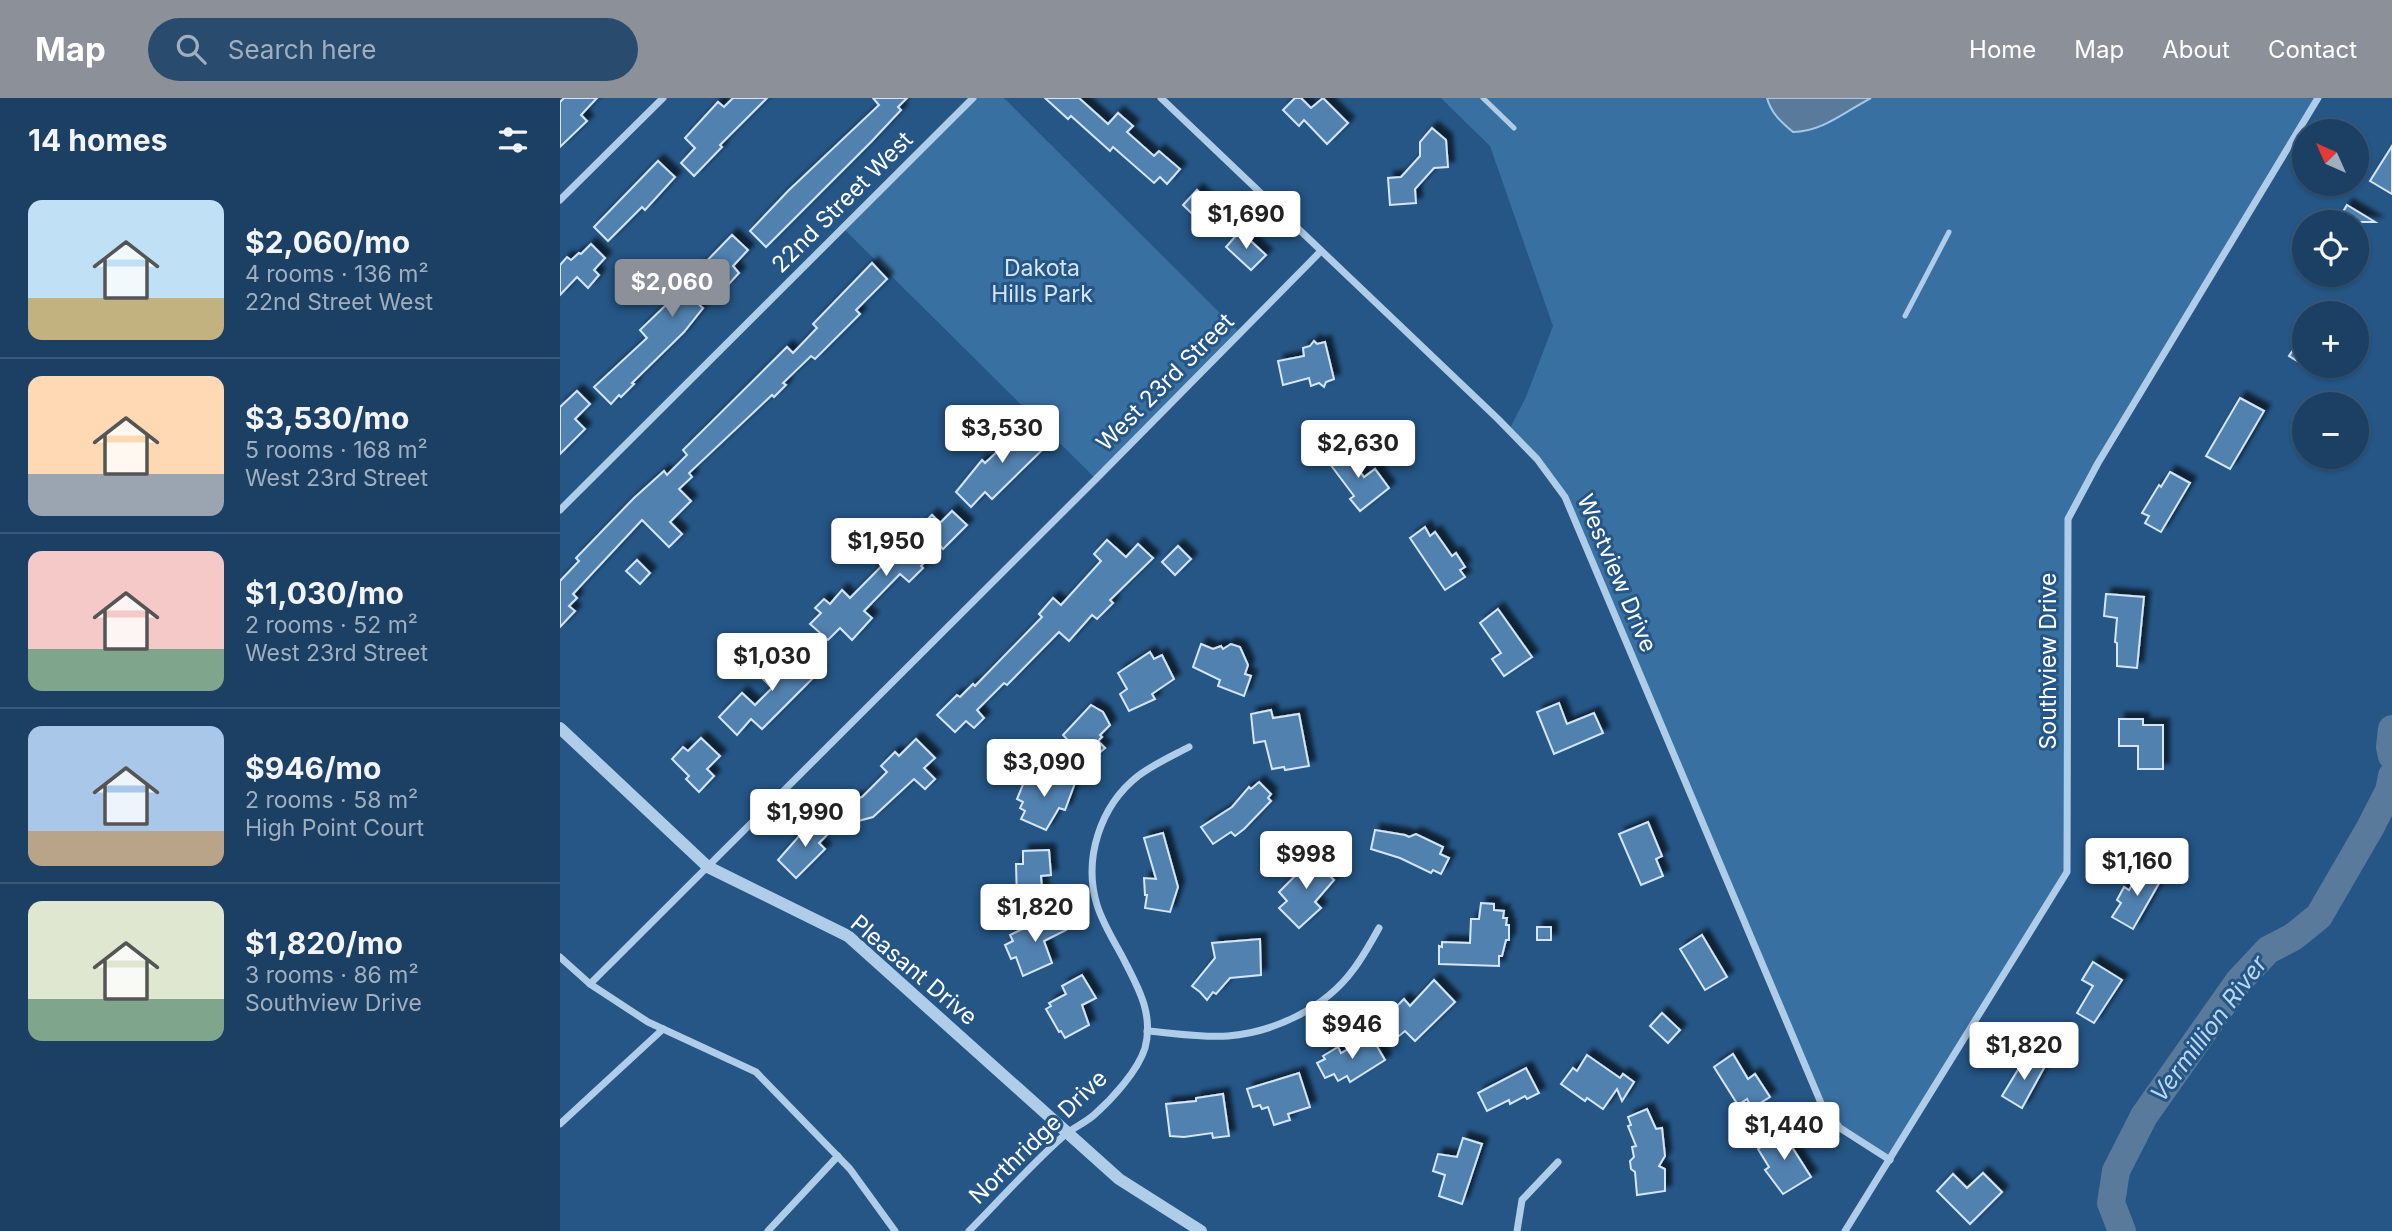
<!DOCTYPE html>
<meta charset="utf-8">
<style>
body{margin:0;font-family:Inter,sans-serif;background:#294b6d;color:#f1f3f6;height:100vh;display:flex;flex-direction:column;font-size:26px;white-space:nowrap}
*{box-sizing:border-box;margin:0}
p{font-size:23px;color:#a0afbf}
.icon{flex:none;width:38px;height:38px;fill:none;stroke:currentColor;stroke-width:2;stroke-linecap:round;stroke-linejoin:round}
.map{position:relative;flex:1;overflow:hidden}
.details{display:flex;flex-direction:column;background:#1c4064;width:560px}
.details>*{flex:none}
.needle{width:46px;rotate:315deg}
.buttons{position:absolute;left:1732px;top:21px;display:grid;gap:14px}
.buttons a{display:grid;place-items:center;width:77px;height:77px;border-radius:50%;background:#1c4064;box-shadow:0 2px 5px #0004,0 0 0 2px #3a5978;font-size:35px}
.price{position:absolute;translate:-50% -60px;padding:0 16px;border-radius:7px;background:#fff;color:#222;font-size:23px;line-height:46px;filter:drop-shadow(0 2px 4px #0008)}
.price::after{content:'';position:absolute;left:50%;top:42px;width:21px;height:16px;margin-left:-10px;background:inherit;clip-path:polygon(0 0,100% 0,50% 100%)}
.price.current{background:#8c9099;color:#fff}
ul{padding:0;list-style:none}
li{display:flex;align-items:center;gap:21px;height:175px;padding:0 28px}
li+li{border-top:2px solid #3a5978}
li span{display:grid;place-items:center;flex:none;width:196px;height:140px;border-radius:14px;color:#555}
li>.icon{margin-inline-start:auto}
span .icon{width:84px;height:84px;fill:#fffc;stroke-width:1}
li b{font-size:30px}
h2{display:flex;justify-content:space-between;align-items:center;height:84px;padding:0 28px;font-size:30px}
header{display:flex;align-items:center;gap:42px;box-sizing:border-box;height:98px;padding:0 35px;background:#8c9099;color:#fff}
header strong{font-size:33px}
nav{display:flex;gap:38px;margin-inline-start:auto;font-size:24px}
.search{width:490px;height:63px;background:#294b6d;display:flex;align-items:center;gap:18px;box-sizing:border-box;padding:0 24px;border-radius:38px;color:#a0afbf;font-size:26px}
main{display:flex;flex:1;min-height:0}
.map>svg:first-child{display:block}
</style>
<header>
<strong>Map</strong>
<div class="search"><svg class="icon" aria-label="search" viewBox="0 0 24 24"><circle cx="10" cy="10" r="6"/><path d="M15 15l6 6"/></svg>Search here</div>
<nav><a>Home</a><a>Map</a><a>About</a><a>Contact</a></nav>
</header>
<main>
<section class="details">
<h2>14 homes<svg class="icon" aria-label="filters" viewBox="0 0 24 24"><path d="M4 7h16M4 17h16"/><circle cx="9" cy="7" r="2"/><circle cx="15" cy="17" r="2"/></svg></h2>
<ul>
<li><span style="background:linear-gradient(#bfe0f5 70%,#c2b280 0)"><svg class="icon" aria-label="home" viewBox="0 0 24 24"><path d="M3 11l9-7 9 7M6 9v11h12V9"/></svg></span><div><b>$2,060/mo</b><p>4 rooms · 136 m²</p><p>22nd Street West</p></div></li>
<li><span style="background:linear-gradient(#ffd9b3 70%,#9aa5b1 0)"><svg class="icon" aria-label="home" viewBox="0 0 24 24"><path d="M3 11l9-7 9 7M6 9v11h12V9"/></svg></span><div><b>$3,530/mo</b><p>5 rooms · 168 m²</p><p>West 23rd Street</p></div></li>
<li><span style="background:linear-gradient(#f6c9c9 70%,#7fa58c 0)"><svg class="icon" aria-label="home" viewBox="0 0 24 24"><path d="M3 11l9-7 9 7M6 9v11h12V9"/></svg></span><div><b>$1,030/mo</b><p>2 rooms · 52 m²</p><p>West 23rd Street</p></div></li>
<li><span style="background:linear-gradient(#a9c7e8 75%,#b9a48a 0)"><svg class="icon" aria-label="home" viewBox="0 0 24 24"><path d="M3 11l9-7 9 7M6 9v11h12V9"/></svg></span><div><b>$946/mo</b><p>2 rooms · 58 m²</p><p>High Point Court</p></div></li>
<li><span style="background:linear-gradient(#dfe7d0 70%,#7fa58c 0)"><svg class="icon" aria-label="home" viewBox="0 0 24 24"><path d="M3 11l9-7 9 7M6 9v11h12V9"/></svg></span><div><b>$1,820/mo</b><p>3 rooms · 86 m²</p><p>Southview Drive</p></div></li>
</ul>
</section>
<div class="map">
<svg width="1832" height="1133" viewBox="0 0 1832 1133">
<defs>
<filter id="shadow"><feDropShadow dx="6" dy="-6" stdDeviation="2" flood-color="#0009"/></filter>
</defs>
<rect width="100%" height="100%" fill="#255686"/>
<g fill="#3970a2">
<path d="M413 0H444L681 236 536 381 283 130Z"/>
<path d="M881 0H1758L1508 421 1507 774 1330 1062 1280 1030 1261 1005 1005 400 949 332 966 299 993 228 930 48Z"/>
</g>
<path fill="#597a9b" stroke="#a3c8e9" stroke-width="2" d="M1207 0H1311C1286 13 1262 34 1233 34 1221 24 1211 15 1207 0Z"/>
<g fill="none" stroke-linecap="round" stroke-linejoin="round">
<g stroke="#597a9b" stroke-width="28">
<path d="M1832 631 1830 649 1832 658"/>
<path d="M1562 1133 1551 1105 1556 1073 1584 1018 1679 883 1708 852 1733 839 1759 818 1810 730 1829 693 1832 678"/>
</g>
</g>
<g fill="#5181af" stroke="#d3e5f6" stroke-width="2" filter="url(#shadow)">
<path d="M4 0H37L21 17 27 23 0 49V4Z"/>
<path d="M173 0H207L160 47 162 49 134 78 121 65 135 50 125 40 158 4 164 9Z"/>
<path d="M313 0H347L338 9 341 12 311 44 206 149 190 133 228 93 319 7Z"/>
<path d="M485 0H519L548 26 558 15 573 28 567 34 594 58 599 53 620 71 607 86 600 79 594 85 553 49 550 53 511 18 508 21Z"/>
<path d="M735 0H741L751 10 763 0 788 25 767 46 744 22 739 28 723 12Z"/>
<path d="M872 30 886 42 888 69 874 70 855 91 856 105 830 107 828 80 841 79 860 58V44Z"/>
<path d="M1832 48V96L1810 83Z"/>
<path d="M98 63 115 79 85 112 82 109 48 143 34 129Z"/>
<path d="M637 92 662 117 648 131 623 107Z"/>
<path d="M1787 107 1815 124H1777Z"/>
<path d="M680 133 706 157 691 172 666 149Z"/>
<path d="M172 137 188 152 173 168 179 175 166 189 155 179 134 202 143 210 124 234 72 285 74 286 61 299 59 297 51 306 34 289 87 240 80 232 107 206 105 204 135 171 137 173Z"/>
<path d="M31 146 45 160 34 172 39 177 28 190 17 179 0 197V167L7 159 11 162 19 155 21 156Z"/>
<path d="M312 165 327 181 296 212 300 216 255 261 251 258 223 285 226 287 214 299 212 297 129 375 132 379 119 391 131 403 110 424 122 436 109 449 82 422 13 496 17 500 9 508 15 513 0 529V483L19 463 16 460 74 400 104 373 107 377 127 357 123 352 227 249 233 255 257 230 253 226Z"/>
<path d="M1745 234V268L1729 258Z"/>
<path d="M754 243 757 246 765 244 774 281 766 284 764 289 759 285 751 288 749 280 723 287 718 263 744 258 743 250 750 248Z"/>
<path d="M17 293 30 306 15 321 25 331 0 356V309Z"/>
<path d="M1680 300 1704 313 1670 371 1646 358Z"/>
<path d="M471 322 485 336 474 347 481 353 432 401 425 394 411 409 396 394 422 362 425 365Z"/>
<path d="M783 351 804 379 815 371 829 390 800 413 790 401 794 398 767 362Z"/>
<path d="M1610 374 1630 385 1601 434 1585 425 1589 418 1582 415 1599 387 1601 389Z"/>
<path d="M392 413 407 427 383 451 380 448 361 468 363 470 349 484 340 476 304 513 312 520 292 542 280 530 268 542 250 526 261 515 255 510 264 501 270 506 282 492 290 500 372 417 380 425Z"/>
<path d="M865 429 870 438 875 434 892 458 896 455 905 469 900 472 905 479 885 492 850 440Z"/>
<path d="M547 442 566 459 578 446 593 460 550 502 553 505 537 521 532 517 509 543 499 534 447 587 444 585 417 612 424 620 414 630 406 623 395 634 377 617 397 597 400 599 413 586 415 588 482 519 479 516 493 500 501 507 541 463 534 456Z"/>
<path d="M618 448 631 461 615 477 602 464Z"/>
<path d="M77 462 90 475 80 486 66 473Z"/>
<path d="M1546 496 1584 499 1577 570 1557 568V545L1555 544 1557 520 1544 518Z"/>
<path d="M938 511 972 559 944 578 932 561 941 555 920 525Z"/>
<path d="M641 546 653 551 661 548 663 551 671 546 680 549 688 567 685 576 691 578 684 598 658 588 660 582 633 569Z"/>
<path d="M234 549 259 574 202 631 191 621 177 637 159 619 182 595 195 607 212 590 203 581Z"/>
<path d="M590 554 594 561 602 557 614 581 592 596 595 601 569 613 560 596 567 591 558 575Z"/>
<path d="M999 605 1007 626 1034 615 1043 635 994 656 977 614Z"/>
<path d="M531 607 543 614 550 627 540 637 542 639 538 643 545 650 525 668 511 655 516 651 503 637Z"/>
<path d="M711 612 713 620 739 616 749 668 725 672 724 669 712 671 705 643 694 645 691 616Z"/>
<path d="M1559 621H1583V627H1603V671H1578V648H1559Z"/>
<path d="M141 640 160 658 147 671 154 678 139 694 126 681 129 678 112 661 123 649 128 653Z"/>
<path d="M356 641 375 660 364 670 375 681 365 691 354 681 313 719 276 729 271 708 302 699 327 674 321 668 335 654 339 658Z"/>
<path d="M473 676 493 684 497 676 515 685 505 712 499 710 486 732 461 721 465 713 460 710 463 704 457 701 464 684 468 686Z"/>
<path d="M699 684 711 696 708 700 711 703 684 731 675 738 671 734 653 746 641 729 672 709 689 689 691 691Z"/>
<path d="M258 722 270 734 259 745 265 751 236 780 218 762 248 728 250 730Z"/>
<path d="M1088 724 1102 758 1096 761 1103 778 1081 787 1059 736Z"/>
<path d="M815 732 845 737 849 739 856 736 883 749 880 756 889 760 881 776 873 772 871 775 840 760 811 751Z"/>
<path d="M603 735 618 789 610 814 585 810 587 797H585L584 780 596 781 584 740Z"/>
<path d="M489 752 491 777 481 778 483 803H457L456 766H463V753Z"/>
<path d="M761 758 775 773 770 778 774 782 755 804 761 810 739 830 719 810 727 803 719 794 752 761 755 763Z"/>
<path d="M1583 768 1602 780 1573 831 1552 819 1561 805 1557 802 1564 789 1569 792Z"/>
<path d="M921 805 934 806V812L944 813 943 820H947L946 827H949V842H946L942 858H939V868L879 866V848L882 849V844L910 845 911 821H919Z"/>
<path d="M497 814 506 832 484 843 492 865 463 878 456 859 451 861 445 847 453 843 450 837Z"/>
<rect x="977" y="829" width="14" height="13"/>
<path d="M1142 837 1167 879 1145 892 1120 851Z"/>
<path d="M700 841 701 877 670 880 656 896 653 894 647 902 640 894 632 888 655 860 652 845Z"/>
<path d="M1533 864 1562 882 1534 925 1517 915 1533 888 1522 882Z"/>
<path d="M522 877 536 900 522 907 529 927 505 940 501 933 499 934 486 911 491 908 489 905 506 896 502 888Z"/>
<path d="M874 882 895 904 855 943 845 933 839 938 823 922 844 901 850 908Z"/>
<path d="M1102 915 1120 932 1108 945 1090 928Z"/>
<path d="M811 938 825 962 790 984 787 978 778 983 774 976 765 980 757 965 765 961 763 958 778 949 781 955Z"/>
<path d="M1173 956 1188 981 1195 976 1210 999 1192 1010 1187 1001 1178 1007 1154 969Z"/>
<path d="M1027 957 1060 980 1063 976 1074 984 1062 1003 1057 991 1043 1011 1027 1000 1025 1003 1001 986 1013 970 1017 973Z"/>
<path d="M1467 957 1485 968 1462 1010 1442 998Z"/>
<path d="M966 970 979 995 967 1001 965 998 950 1006 949 1002 927 1013 918 995Z"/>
<path d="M739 975 750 1009 728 1016 730 1022 714 1027 708 1009 702 1011 700 1007 693 1009 687 991Z"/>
<path d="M663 996 669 1038 653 1040 652 1035 624 1039 610 1038 606 1006 636 1003V1000Z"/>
<path d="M1087 1011 1096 1031 1102 1030 1105 1058 1099 1068 1105 1071V1093L1077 1097 1075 1074 1071 1071 1070 1063 1074 1059 1072 1049 1076 1048 1068 1028 1071 1027 1068 1019Z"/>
<path d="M1227 1030 1237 1046 1232 1049 1251 1079 1223 1096 1205 1072 1209 1069 1198 1051 1206 1046 1204 1044Z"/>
<path d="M903 1040 922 1046 902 1106 879 1098 885 1077 873 1073 878 1056 897 1059Z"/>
<path d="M1423 1075 1442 1094 1410 1126 1377 1093 1393 1076 1407 1090Z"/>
</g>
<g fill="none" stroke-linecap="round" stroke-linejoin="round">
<g stroke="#afcde8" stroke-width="5">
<path d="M923 0 954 30"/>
<path d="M1345 218 1389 134"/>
</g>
<g stroke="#afcde8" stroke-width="7">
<path d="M601 0 938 321 977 361 1005 399 1261 1005 1280 1030 1330 1062"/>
<path d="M0 102 103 0"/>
<path d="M0 412 413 0"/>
<path d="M0 859 30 886"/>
<path d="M587 933C613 935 642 940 668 938 715 934 765 910 793 872 803 859 811 844 819 830"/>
<path d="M0 1026 103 931"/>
<path d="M208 1133 278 1058"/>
<path d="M335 1133 290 1071 196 974 88 924 30 886 536 381 761 153"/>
<path d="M409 1133C440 1102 474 1063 507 1035 515 1029 526 1024 534 1017 551 1002 578 973 585 950 594 916 578 889 563 860 554 843 543 826 537 807 523 761 540 708 578 678 594 666 612 658 629 649"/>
<path d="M957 1133 962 1102 998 1064"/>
<path d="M1285 1133 1507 774 1508 421 1538 365 1758 0"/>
</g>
<path stroke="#afcde8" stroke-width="12" d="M0 630 148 769 288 838 559 1081 641 1133"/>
</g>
<g text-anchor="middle" stroke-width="6" stroke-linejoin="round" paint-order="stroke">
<g font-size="23" fill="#fff" stroke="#255686">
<text transform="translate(282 104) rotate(-45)" y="8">22nd Street West</text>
<text transform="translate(605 284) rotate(-45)" y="8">West 23rd Street</text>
<text transform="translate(1057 475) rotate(67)" y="8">Westview Drive</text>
<text transform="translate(1488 563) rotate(-90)" y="8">Southview Drive</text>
<text transform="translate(354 872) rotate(40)" y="8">Pleasant Drive</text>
<text transform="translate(478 1039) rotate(-44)" y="8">Northridge Drive</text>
</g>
<g font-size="23" fill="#d3e5f6" stroke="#255686">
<text x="482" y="178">Dakota<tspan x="482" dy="26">Hills Park</tspan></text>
</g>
<g font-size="24" font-style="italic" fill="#bbd7f0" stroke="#255686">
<text transform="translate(1649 931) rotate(-53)" y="8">Vermillion River</text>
</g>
</g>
</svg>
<div class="buttons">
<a><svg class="needle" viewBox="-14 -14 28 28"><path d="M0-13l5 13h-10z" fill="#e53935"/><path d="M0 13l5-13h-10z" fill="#a0afbf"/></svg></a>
<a><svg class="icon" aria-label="locate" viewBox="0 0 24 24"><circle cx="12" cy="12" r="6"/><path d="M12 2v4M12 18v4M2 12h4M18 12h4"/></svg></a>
<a>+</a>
<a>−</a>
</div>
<b class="price" style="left:686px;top:153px">$1,690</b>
<b class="price current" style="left:112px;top:221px">$2,060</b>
<b class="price" style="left:442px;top:367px">$3,530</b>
<b class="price" style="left:798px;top:382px">$2,630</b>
<b class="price" style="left:326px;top:480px">$1,950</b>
<b class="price" style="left:212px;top:595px">$1,030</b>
<b class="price" style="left:484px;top:701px">$3,090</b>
<b class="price" style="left:245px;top:751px">$1,990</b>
<b class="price" style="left:746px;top:793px">$998</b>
<b class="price" style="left:1577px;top:800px">$1,160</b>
<b class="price" style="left:475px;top:846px">$1,820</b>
<b class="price" style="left:792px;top:963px">$946</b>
<b class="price" style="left:1464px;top:984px">$1,820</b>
<b class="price" style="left:1224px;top:1064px">$1,440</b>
</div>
</main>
